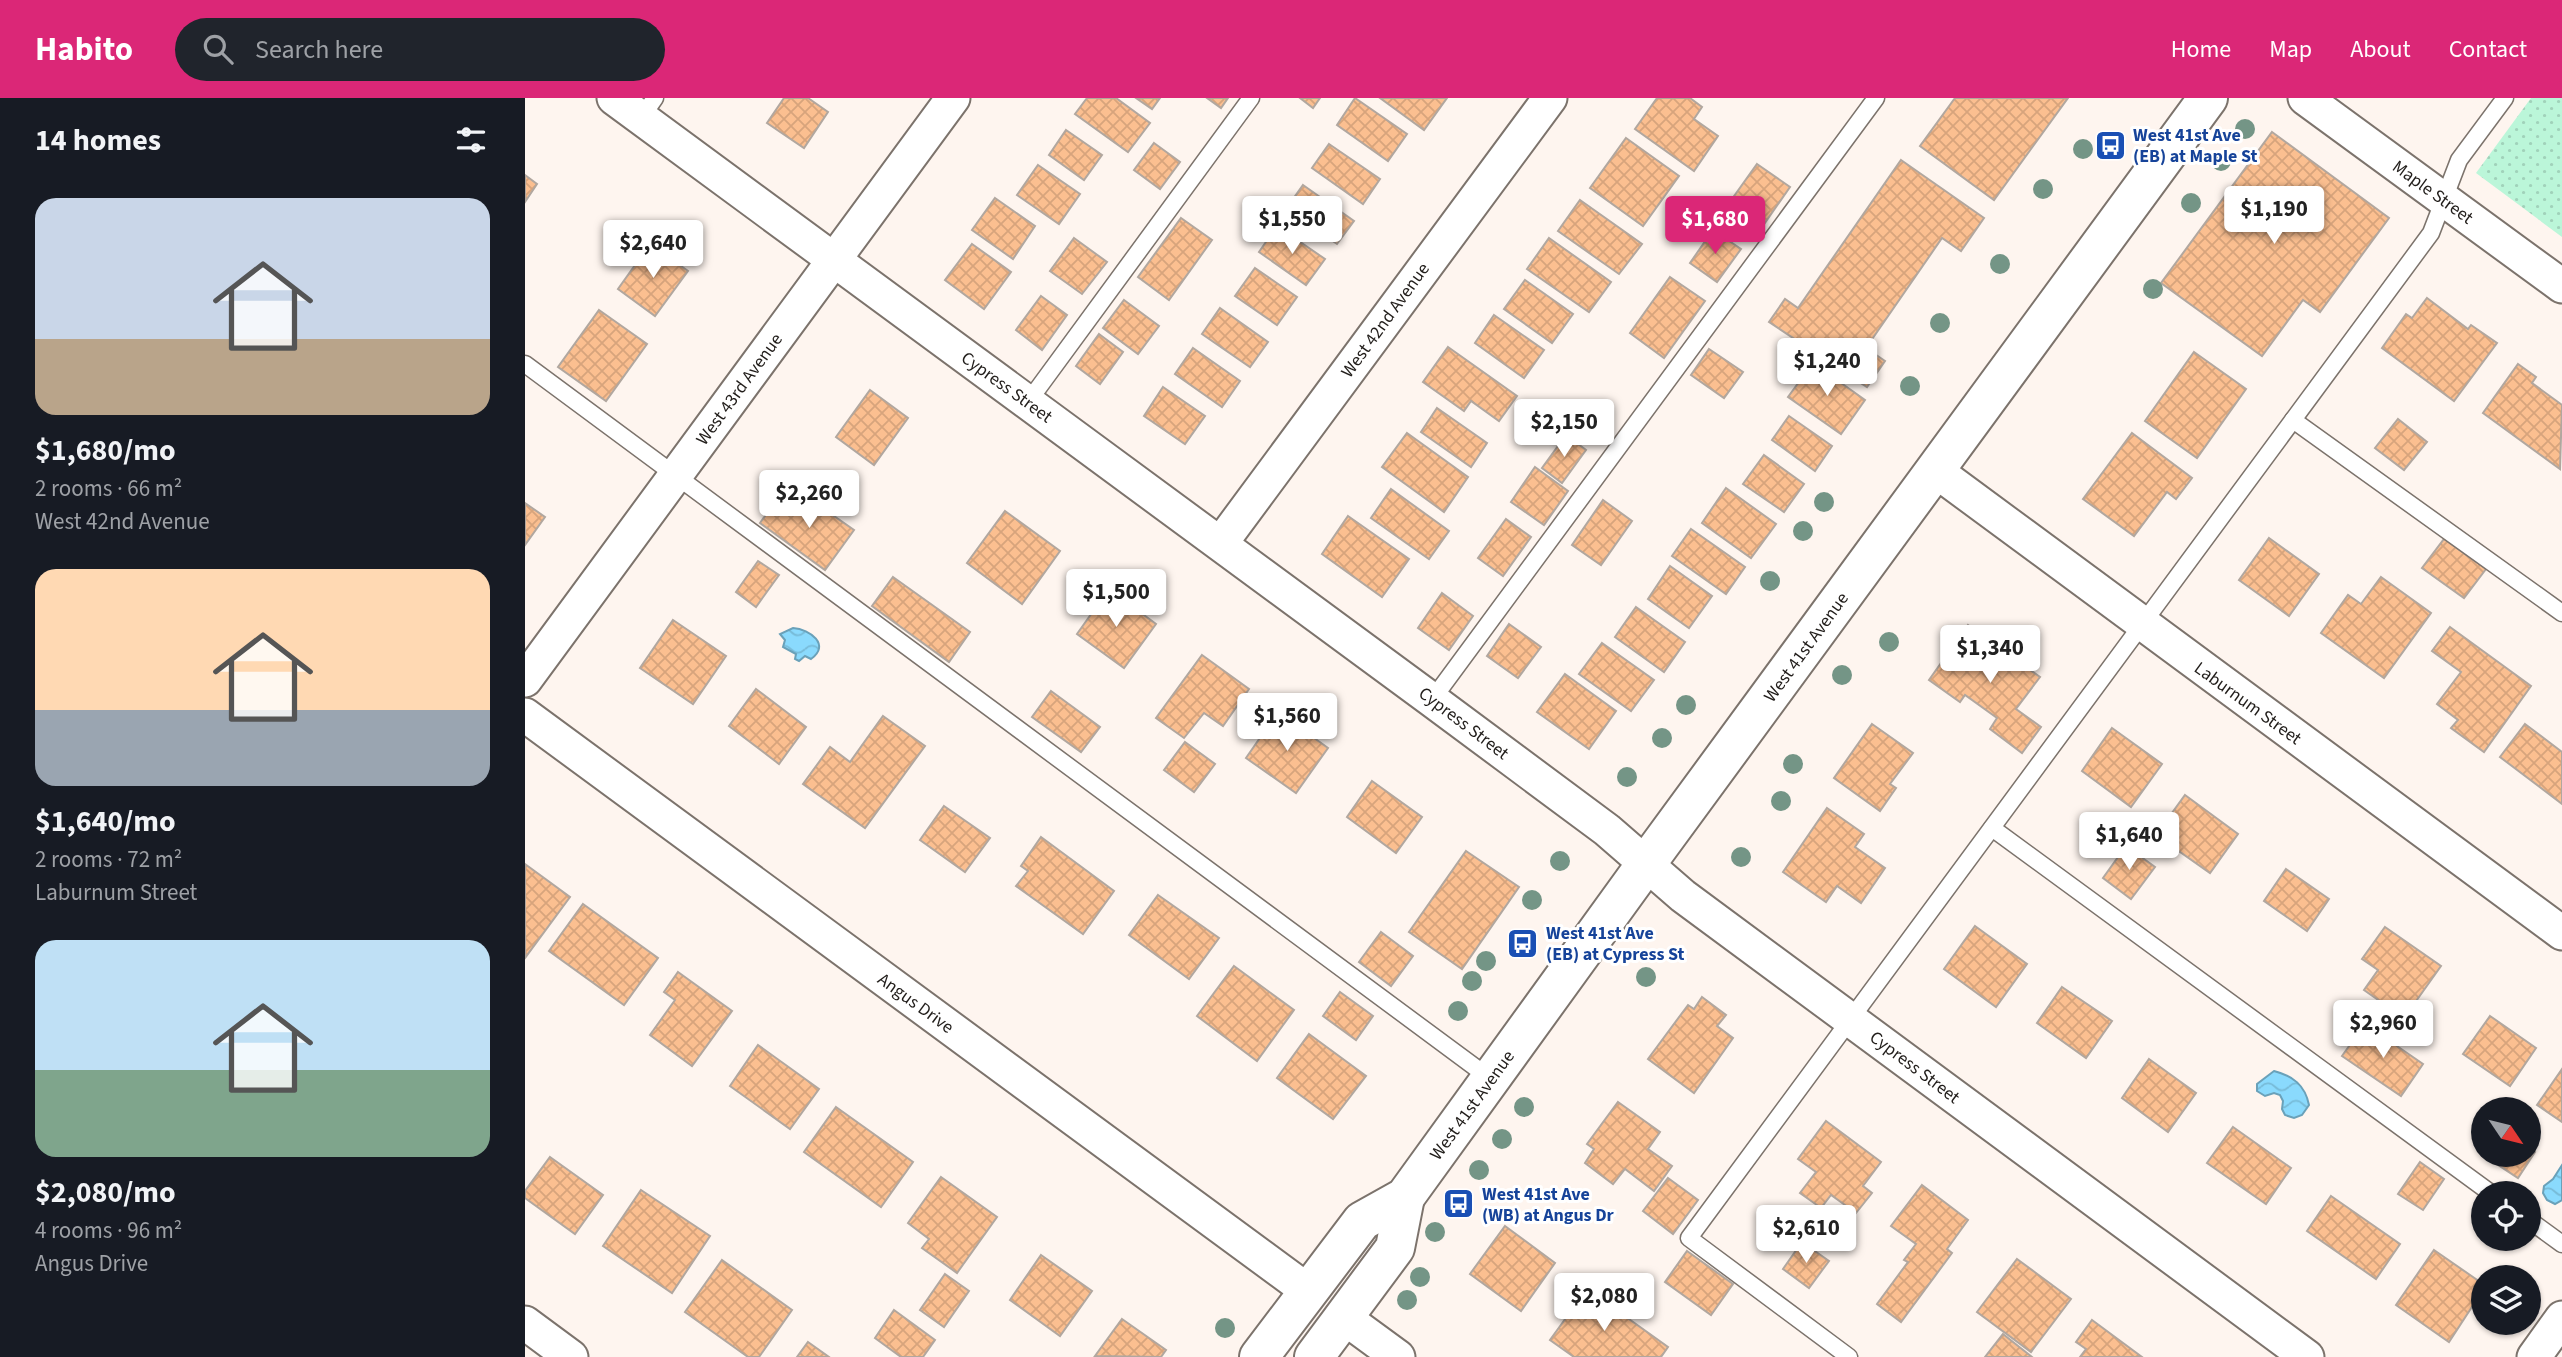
<!DOCTYPE html>
<meta charset="utf-8">
<style>
body{margin:0;font-family:"Source Sans 3",sans-serif;background:#20242c;color:#f1f3f6;height:100vh;display:flex;flex-direction:column;font-size:26px;white-space:nowrap}
*{box-sizing:border-box;margin:0}
p{font-size:23px;color:#9ea1a6}
.icon{flex:none;width:38px;height:38px;fill:none;stroke:currentColor;stroke-width:2;stroke-linecap:round;stroke-linejoin:round}
.map{position:relative;flex:1;overflow:hidden}
.details{display:flex;flex-direction:column;background:#171b24;width:525px}
.details>*{flex:none}
.needle{width:46px;rotate:125deg}
.tools{position:absolute;left:1946px;top:999px;display:grid;gap:14px}
.tools a{display:grid;place-items:center;width:70px;height:70px;border-radius:50%;background:#171b24;box-shadow:0 2px 5px #0004;font-size:35px}
.price{position:absolute;translate:-50% -60px;padding:0 16px;border-radius:7px;background:#fff;color:#222;font-size:23px;line-height:46px;filter:drop-shadow(0 2px 4px #0008)}
.price::after{content:'';position:absolute;left:50%;top:42px;width:21px;height:16px;margin-left:-10px;background:inherit;clip-path:polygon(0 0,100% 0,50% 100%)}
.price.selected{background:#db2777;color:#fff}
ul{padding:0;list-style:none}
li{display:grid;align-content:center;gap:14px;height:371px;padding:0 35px}
li span{display:grid;place-items:center;height:217px;border-radius:21px;color:#555}
li>.icon{margin-inline-start:auto}
span .icon{width:126px;height:126px;fill:#fffc;stroke-width:1}
li b{font-size:30px}
h2{display:flex;justify-content:space-between;align-items:center;height:84px;padding:0 35px;font-size:30px}
header{display:flex;align-items:center;gap:42px;box-sizing:border-box;height:98px;padding:0 35px;background:#db2777;color:#fff}
header strong{font-size:33px}
nav{display:flex;gap:38px;margin-inline-start:auto;font-size:24px}
.search{width:490px;height:63px;background:#20242c;display:flex;align-items:center;gap:18px;box-sizing:border-box;padding:0 24px;border-radius:38px;color:#9ea1a6;font-size:26px}
main{display:flex;flex:1;min-height:0}
.map>svg:first-child{display:block}
</style>
<header>
<strong>Habito</strong>
<div class="search"><svg class="icon" aria-label="search" viewBox="0 0 24 24"><circle cx="10" cy="10" r="6"/><path d="M15 15l6 6"/></svg>Search here</div>
<nav><a>Home</a><a>Map</a><a>About</a><a>Contact</a></nav>
</header>
<main>
<section class="details">
<h2>14 homes<svg class="icon" aria-label="filters" viewBox="0 0 24 24"><path d="M4 7h16M4 17h16"/><circle cx="9" cy="7" r="2"/><circle cx="15" cy="17" r="2"/></svg></h2>
<ul>
<li><span style="background:linear-gradient(#c9d6e8 65%,#b9a48a 0)"><svg class="icon" aria-label="home" viewBox="0 0 24 24"><path d="M3 11l9-7 9 7M6 9v11h12V9"/></svg></span><div><b>$1,680/mo</b><p>2 rooms · 66 m²</p><p>West 42nd Avenue</p></div></li>
<li><span style="background:linear-gradient(#ffd9b3 65%,#9aa5b1 0)"><svg class="icon" aria-label="home" viewBox="0 0 24 24"><path d="M3 11l9-7 9 7M6 9v11h12V9"/></svg></span><div><b>$1,640/mo</b><p>2 rooms · 72 m²</p><p>Laburnum Street</p></div></li>
<li><span style="background:linear-gradient(#bfe0f5 60%,#7fa58c 0)"><svg class="icon" aria-label="home" viewBox="0 0 24 24"><path d="M3 11l9-7 9 7M6 9v11h12V9"/></svg></span><div><b>$2,080/mo</b><p>4 rooms · 96 m²</p><p>Angus Drive</p></div></li>
</ul>
</section>
<div class="map">
<svg width="2037" height="1259" viewBox="0 0 2037 1259">
<defs>
<pattern id="park-dots" width="8" height="8" patternUnits="userSpaceOnUse" patternTransform="scale(1.75)"><rect width="8" height="8" fill="#bbf6d9"/><path d="M2 2h.1M6 6h.1" fill="none" stroke="#a0d2ba" stroke-width="1.8" stroke-linecap="round"/></pattern>
<pattern id="water-waves" width="16" height="10" patternUnits="userSpaceOnUse" patternTransform="scale(1.75)"><rect width="16" height="10" fill="#8adafd"/><path d="M0 5q4-4 8 0t8 0" fill="none" stroke="#77bbd8"/></pattern>
<pattern id="building-cross-hatch" width="8" height="8" patternUnits="userSpaceOnUse" patternTransform="scale(1.75)"><rect width="8" height="8" fill="#fbbf90"/><path d="M0 0l8 8M0 8l8-8" fill="none" stroke="#d7a47c"/></pattern>
</defs>
<rect width="100%" height="100%" fill="#fef5ef"/>
<path fill="url(#park-dots)" d="M2006 0H2037V139L1951 75Z"/>
<g fill="url(#water-waves)" stroke="#6aa1b9" stroke-width="2">
<path d="M268 530C285 531 306 547 286 561L280 558 274 563 270 561 271 556 258 549 260 542 255 536Z"/>
<path d="M1749 973C1768 978 1780 987 1784 1007L1777 1017 1769 1020 1760 1017 1757 1011 1758 1003 1755 997 1749 995 1740 998 1732 993V986Z"/>
<path d="M2037 1067V1102L2030 1106 2022 1102 2018 1095 2019 1088 2028 1081Z"/>
</g>
<g fill="url(#building-cross-hatch)" stroke="#b1a79f" stroke-width="2">
<path d="M259 0H283L303 14 279 50 242 25Z"/>
<path d="M562 0H591L625 25 603 54 550 16Z"/>
<path d="M611 0H635L627 11Z"/>
<path d="M682 0H703L696 10Z"/>
<path d="M775 0H795L788 10Z"/>
<path d="M830 0 882 36 863 63 812 27Z"/>
<path d="M855 0H922L899 32Z"/>
<path d="M1132 0H1165L1177 9 1169 21 1193 38 1169 73 1110 31Z"/>
<path d="M1430 0H1543L1469 102 1395 48Z"/>
<path d="M541 32 577 57 559 82 524 57Z"/>
<path d="M1747 34 1864 120 1795 214 1778 202 1737 258 1636 185Z"/>
<path d="M1101 40 1154 78 1118 128 1065 90Z"/>
<path d="M629 45 655 64 635 91 609 72Z"/>
<path d="M804 46 855 81 838 106 787 70Z"/>
<path d="M1376 62 1459 120 1436 153 1417 140 1341 250 1360 263 1342 289 1244 224 1260 201 1273 210Z"/>
<path d="M1232 66 1265 89 1235 132 1202 108Z"/>
<path d="M513 67 555 96 534 126 492 97Z"/>
<path d="M0 77 12 86 0 104Z"/>
<path d="M778 87 829 123 812 146 761 111Z"/>
<path d="M470 100 510 128 488 161 447 132Z"/>
<path d="M1055 102 1117 146 1094 176 1033 133Z"/>
<path d="M656 120 687 142 644 202 613 179Z"/>
<path d="M752 128 800 161 781 187 734 154Z"/>
<path d="M1188 132 1216 151 1192 184 1165 165Z"/>
<path d="M549 140 582 164 557 196 525 173Z"/>
<path d="M1024 140 1086 184 1064 214 1002 171Z"/>
<path d="M125 146 163 173 130 218 93 191Z"/>
<path d="M447 146 486 174 459 211 420 182Z"/>
<path d="M730 170 772 199 752 227 710 198Z"/>
<path d="M1145 179 1180 203 1139 260 1105 235Z"/>
<path d="M1000 182 1048 216 1027 245 979 211Z"/>
<path d="M516 198 542 217 517 252 491 232Z"/>
<path d="M1902 200 1943 231 1946 227 1972 245 1929 303 1857 250 1881 216 1887 220Z"/>
<path d="M599 202 634 228 613 256 578 230Z"/>
<path d="M695 210 743 244 725 269 677 236Z"/>
<path d="M74 212 122 246 81 303 33 269Z"/>
<path d="M969 217 1019 252 999 280 950 245Z"/>
<path d="M574 236 598 254 575 286 551 268Z"/>
<path d="M923 249 992 298 974 323 946 303 939 313 898 284Z"/>
<path d="M668 250 715 283 697 309 650 276Z"/>
<path d="M1184 251 1218 274 1199 300 1166 277Z"/>
<path d="M1669 254 1721 291 1672 360 1620 323Z"/>
<path d="M1288 265 1340 302 1316 336 1263 299Z"/>
<path d="M1993 266 2011 279 2007 285 2037 307 2035 371 1958 315Z"/>
<path d="M638 289 680 318 660 346 619 318Z"/>
<path d="M345 292 383 320 349 367 311 339Z"/>
<path d="M912 310 962 345 946 369 896 334Z"/>
<path d="M1264 318 1307 348 1290 373 1247 342Z"/>
<path d="M1873 321 1902 344 1879 372 1850 350Z"/>
<path d="M882 335 943 379 919 414 857 369Z"/>
<path d="M1607 335 1667 380 1651 401 1642 394 1609 438 1558 401Z"/>
<path d="M1041 337 1061 352 1037 385 1017 370Z"/>
<path d="M1239 357 1279 386 1259 414 1218 386Z"/>
<path d="M1010 369 1043 393 1019 427 986 404Z"/>
<path d="M1201 390 1251 426 1226 460 1177 425Z"/>
<path d="M866 391 924 433 904 461 846 420Z"/>
<path d="M279 397 329 432 300 472 235 425 252 401 268 413Z"/>
<path d="M1078 402 1107 423 1076 467 1047 447Z"/>
<path d="M0 405 20 419 0 447Z"/>
<path d="M480 413 535 453 497 506 442 465Z"/>
<path d="M823 418 884 461 857 499 797 456Z"/>
<path d="M981 421 1006 439 978 478 953 460Z"/>
<path d="M1166 431 1220 469 1201 496 1147 458Z"/>
<path d="M1744 440 1794 476 1764 518 1714 482Z"/>
<path d="M1919 441 1961 471 1939 500 1897 470Z"/>
<path d="M233 463 254 477 231 509 211 494Z"/>
<path d="M1145 468 1187 498 1164 530 1123 501Z"/>
<path d="M368 479 445 534 424 564 347 508Z"/>
<path d="M1856 479 1906 515 1859 580 1796 535 1823 497 1836 506Z"/>
<path d="M584 491 631 526 599 570 552 536Z"/>
<path d="M917 495 948 518 924 552 893 530Z"/>
<path d="M1111 509 1160 544 1139 574 1090 539Z"/>
<path d="M148 522 201 558 168 606 115 570Z"/>
<path d="M984 526 1016 549 993 580 962 558Z"/>
<path d="M1443 527 1515 579 1491 611 1516 629 1497 655 1465 631 1472 620 1440 597 1435 604 1404 582Z"/>
<path d="M1925 529 2006 588 1959 654 1926 630 1933 622 1912 606 1936 574 1907 553Z"/>
<path d="M1077 545 1129 582 1106 613 1054 576Z"/>
<path d="M677 557 724 591 698 628 679 615 659 640 631 620Z"/>
<path d="M1040 576 1091 613 1064 651 1012 614Z"/>
<path d="M231 591 281 629 254 666 204 628Z"/>
<path d="M526 593 575 629 556 654 507 619Z"/>
<path d="M753 614 803 650 771 695 721 660Z"/>
<path d="M358 618 400 648 340 730 278 686 305 649 325 664Z"/>
<path d="M1347 626 1388 655 1365 686 1371 690 1355 713 1309 680Z"/>
<path d="M2000 626 2037 654V706L1975 659Z"/>
<path d="M1587 630 1637 666 1606 709 1557 673Z"/>
<path d="M660 644 690 666 669 694 639 672Z"/>
<path d="M847 683 897 719 871 755 822 719Z"/>
<path d="M1660 697 1713 736 1685 775 1631 737Z"/>
<path d="M419 708 465 740 440 774 395 742Z"/>
<path d="M1302 710 1339 736 1330 749 1360 770 1336 805 1312 788 1301 804 1258 774Z"/>
<path d="M516 739 589 793 558 836 491 788 503 773 496 768Z"/>
<path d="M1601 748 1630 769 1606 801 1578 780Z"/>
<path d="M941 753 994 789 937 871 884 834Z"/>
<path d="M0 766 45 799 0 860Z"/>
<path d="M1761 771 1804 801 1782 833 1739 803Z"/>
<path d="M633 797 694 840 664 881 604 837Z"/>
<path d="M58 806 133 860 99 907 24 853Z"/>
<path d="M1450 828 1502 866 1471 909 1419 871Z"/>
<path d="M1860 829 1916 868 1879 920 1839 892 1853 872 1837 861Z"/>
<path d="M856 834 888 858 866 888 834 864Z"/>
<path d="M709 868 769 912 732 963 672 918Z"/>
<path d="M153 874 207 913 167 968 125 937 150 902 139 894Z"/>
<path d="M1537 889 1587 923 1561 960 1512 925Z"/>
<path d="M815 894 848 918 831 942 798 918Z"/>
<path d="M1177 899 1201 917 1192 928 1208 940 1169 995 1123 961 1163 907 1169 911Z"/>
<path d="M1965 918 2011 950 1985 988 1938 956Z"/>
<path d="M1840 926 1898 966 1876 998 1817 958Z"/>
<path d="M784 936 841 978 808 1021 752 980Z"/>
<path d="M233 947 294 991 265 1031 205 988Z"/>
<path d="M1624 961 1671 995 1643 1034 1597 1000Z"/>
<path d="M2037 971V1024L2012 1007Z"/>
<path d="M1093 1004 1135 1034 1123 1051 1147 1068 1129 1093 1100 1071 1088 1086 1060 1065 1069 1051 1062 1046Z"/>
<path d="M311 1009 388 1064 356 1109 279 1054Z"/>
<path d="M1301 1023 1356 1064 1338 1088 1347 1095 1331 1115 1306 1097 1296 1110 1275 1095 1291 1074 1273 1061Z"/>
<path d="M1708 1029 1766 1070 1741 1106 1682 1065Z"/>
<path d="M2004 1050 2010 1054 1993 1080 1961 1059 1963 1057H2004Z"/>
<path d="M25 1059 78 1097 50 1136 0 1100V1093Z"/>
<path d="M1895 1064 1919 1081 1898 1112 1873 1096Z"/>
<path d="M416 1079 472 1119 432 1175 397 1150 404 1141 383 1125Z"/>
<path d="M1143 1080 1173 1102 1148 1136 1118 1113Z"/>
<path d="M1397 1087 1443 1122 1422 1151 1427 1155 1376 1224 1352 1206 1383 1164 1379 1162 1391 1146 1366 1128Z"/>
<path d="M116 1092 185 1138 147 1195 78 1148Z"/>
<path d="M1806 1098 1875 1146 1851 1181 1782 1133Z"/>
<path d="M980 1128 1030 1165 996 1213 945 1176Z"/>
<path d="M1277 1144 1304 1163 1284 1190 1258 1171Z"/>
<path d="M1909 1152 1958 1186V1192L1924 1244 1871 1207Z"/>
<path d="M1162 1153 1208 1186 1186 1217 1140 1184Z"/>
<path d="M516 1157 567 1193 535 1238 485 1202Z"/>
<path d="M1492 1161 1546 1201 1506 1254 1452 1214Z"/>
<path d="M197 1162 267 1212 234 1259H223L160 1214Z"/>
<path d="M420 1176 444 1193 419 1229 395 1212Z"/>
<path d="M1062 1191 1143 1249 1136 1259H1049L1025 1242Z"/>
<path d="M369 1212 410 1242 398 1259H376L350 1240Z"/>
<path d="M597 1221 641 1252 636 1259 570 1258Z"/>
<path d="M1567 1222 1617 1259H1555L1561 1251 1551 1244Z"/>
<path d="M1478 1236 1507 1259H1460Z"/>
<path d="M283 1244 304 1259H272Z"/>
</g>
<g fill="none" stroke-linecap="round" stroke-linejoin="round">
<defs>
<g id="service">
<path d="M116 20 130 0"/>
<path d="M0 266 966 981"/>
<path d="M503 304 726 0"/>
<path d="M1768 322 2037 515"/>
<path d="M907 602 1351 0"/>
<path d="M1467 730 1967 1096"/>
<path d="M2004 1122 2037 1146"/>
<path d="M1324 1259 1164 1140 1906 135 1934 62 1980 0"/>
</g>
<g id="minor">
<path d="M89 0 907 602 1082 732 1158 798 1782 1259"/>
<path d="M1780 0 2037 188"/>
<path d="M1411 373 2037 835"/>
<path d="M696 445 1025 0"/>
<path d="M0 582 428 0"/>
<path d="M0 617 783 1193"/>
<path d="M817 1218 873 1259"/>
<path d="M0 1225 46 1259"/>
<path d="M2009 1259 2037 1220"/>
</g>
<g id="secondary">
<path d="M734 1259 837 1123 880 1099 1121 766 1683 0"/>
<path d="M789 1259 870 1150 880 1099"/>
</g>
</defs>
<use href="#service" stroke="#7c736c" stroke-width="19"/>
<use href="#minor" stroke="#7c736c" stroke-width="37"/>
<use href="#secondary" stroke="#7c736c" stroke-width="42"/>
<use href="#service" stroke="#fff" stroke-width="16"/>
<use href="#minor" stroke="#fff" stroke-width="33"/>
<use href="#secondary" stroke="#fff" stroke-width="38"/>
</g>
<g fill="#749586">
<circle cx="1720" cy="31" r="10"/>
<circle cx="1558" cy="51" r="10"/>
<circle cx="1696" cy="63" r="10"/>
<circle cx="1518" cy="91" r="10"/>
<circle cx="1666" cy="105" r="10"/>
<circle cx="1475" cy="166" r="10"/>
<circle cx="1628" cy="191" r="10"/>
<circle cx="1415" cy="225" r="10"/>
<circle cx="1385" cy="288" r="10"/>
<circle cx="1299" cy="404" r="10"/>
<circle cx="1278" cy="433" r="10"/>
<circle cx="1245" cy="483" r="10"/>
<circle cx="1364" cy="544" r="10"/>
<circle cx="1317" cy="577" r="10"/>
<circle cx="1161" cy="607" r="10"/>
<circle cx="1137" cy="640" r="10"/>
<circle cx="1268" cy="666" r="10"/>
<circle cx="1102" cy="679" r="10"/>
<circle cx="1256" cy="703" r="10"/>
<circle cx="1216" cy="759" r="10"/>
<circle cx="1035" cy="763" r="10"/>
<circle cx="1007" cy="802" r="10"/>
<circle cx="961" cy="863" r="10"/>
<circle cx="1121" cy="879" r="10"/>
<circle cx="947" cy="883" r="10"/>
<circle cx="933" cy="913" r="10"/>
<circle cx="999" cy="1009" r="10"/>
<circle cx="977" cy="1041" r="10"/>
<circle cx="954" cy="1072" r="10"/>
<circle cx="910" cy="1134" r="10"/>
<circle cx="895" cy="1179" r="10"/>
<circle cx="882" cy="1202" r="10"/>
<circle cx="700" cy="1230" r="10"/>
</g>
<defs>
<symbol id="bus-square" viewBox="-11 -11 22 22"><rect x="-9" y="-9" width="18" height="18" rx="4" fill="#1a4fb4" stroke="#fff"/><path d="M-5-6H5V4H4V6H2V4H-2V6H-4V4H-5ZM-3.5-4V0h7V-4ZM-3.5 1.2v1.5H-2V1.2ZM2 1.2v1.5H3.5V1.2Z" fill="#fff"/></symbol>
</defs>
<g fill-rule="evenodd">
<use href="#bus-square" x="1568" y="30" width="35" height="35"/>
<use href="#bus-square" x="980" y="828" width="35" height="35"/>
<use href="#bus-square" x="916" y="1088" width="35" height="35"/>
</g>
<g text-anchor="middle" stroke-width="6" stroke-linejoin="round" paint-order="stroke">
<g font-size="18" font-weight="bold" fill="#164399" stroke="#fff" text-anchor="start">
<text x="1608" y="43">West 41st Ave<tspan x="1608" dy="21">(EB) at Maple St</tspan></text>
<text x="1021" y="841">West 41st Ave<tspan x="1021" dy="21">(EB) at Cypress St</tspan></text>
<text x="957" y="1102">West 41st Ave<tspan x="957" dy="21">(WB) at Angus Dr</tspan></text>
</g>
<g font-size="18" fill="#211d1a" stroke="#fff">
<text transform="translate(1908 94) rotate(36)" y="6">Maple Street</text>
<text transform="translate(860 222) rotate(-54)" y="6">West 42nd Avenue</text>
<text transform="translate(482 289) rotate(36)" y="6">Cypress Street</text>
<text transform="translate(214 291) rotate(-54)" y="6">West 43rd Avenue</text>
<text transform="translate(1281 549) rotate(-54)" y="6">West 41st Avenue</text>
<text transform="translate(1723 605) rotate(36)" y="6">Laburnum Street</text>
<text transform="translate(939 625) rotate(37)" y="6">Cypress Street</text>
<text transform="translate(391 905) rotate(36)" y="6">Angus Drive</text>
<text transform="translate(1390 969) rotate(37)" y="6">Cypress Street</text>
<text transform="translate(947 1007) rotate(-54)" y="6">West 41st Avenue</text>
</g>
</g>
</svg>
<div class="tools">
<a><svg class="needle" viewBox="-14 -14 28 28"><path d="M0-13l5 13h-10z" fill="#e53935"/><path d="M0 13l5-13h-10z" fill="#9ea1a6"/></svg></a>
<a><svg class="icon" aria-label="locate" viewBox="0 0 24 24"><circle cx="12" cy="12" r="6"/><path d="M12 2v4M12 18v4M2 12h4M18 12h4"/></svg></a>
<a><svg class="icon" aria-label="layers" viewBox="0 0 24 24"><path d="M12 4l9 5-9 5-9-5zM3 14l9 5 9-5"/></svg></a>
</div>
<b class="price" style="left:1749px;top:148px">$1,190</b>
<b class="price" style="left:767px;top:158px">$1,550</b>
<b class="price selected" style="left:1190px;top:158px">$1,680</b>
<b class="price" style="left:128px;top:182px">$2,640</b>
<b class="price" style="left:1302px;top:300px">$1,240</b>
<b class="price" style="left:1039px;top:361px">$2,150</b>
<b class="price" style="left:284px;top:432px">$2,260</b>
<b class="price" style="left:591px;top:531px">$1,500</b>
<b class="price" style="left:1465px;top:587px">$1,340</b>
<b class="price" style="left:762px;top:655px">$1,560</b>
<b class="price" style="left:1604px;top:774px">$1,640</b>
<b class="price" style="left:1858px;top:962px">$2,960</b>
<b class="price" style="left:1281px;top:1167px">$2,610</b>
<b class="price" style="left:1079px;top:1235px">$2,080</b>
</div>
</main>
